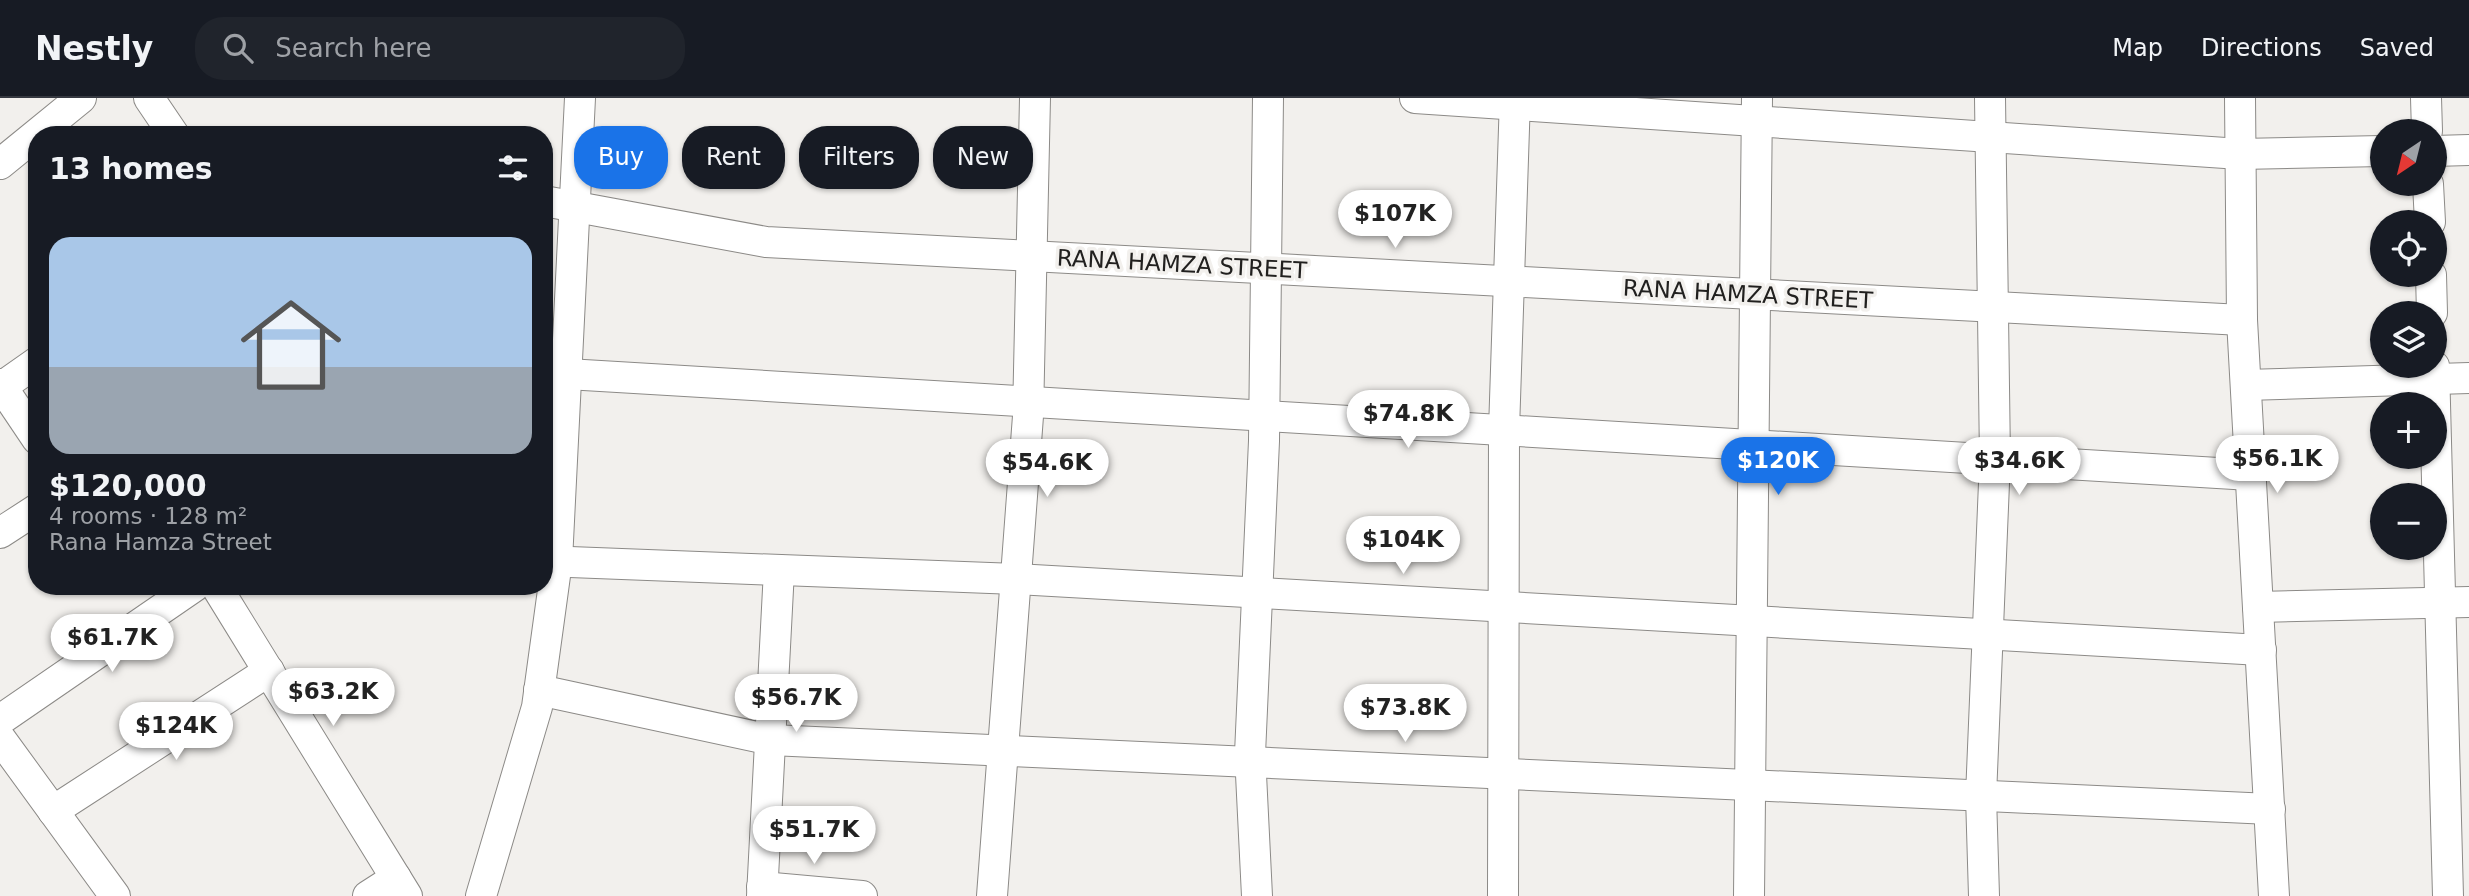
<!DOCTYPE html>
<meta charset="utf-8">
<style>
body{margin:0;font-family:"DejaVu Sans",sans-serif;background:#20242c;color:#f1f3f6;height:100vh;display:flex;flex-direction:column;font-size:26px;white-space:nowrap}
*{box-sizing:border-box;margin:0}
p{font-size:23px;color:#9ea1a6}
.icon{flex:none;width:38px;height:38px;fill:none;stroke:currentColor;stroke-width:2;stroke-linecap:round;stroke-linejoin:round}
.map{position:relative;flex:1;overflow:hidden}
.sheet{position:absolute;left:28px;top:28px;width:525px;height:469px;display:flex;flex-direction:column;background:#171b24;border-radius:28px;box-shadow:0 2px 5px #0004}
.sheet>*{flex:none}
.guide{position:absolute;left:574px;top:28px;width:665px;height:63px;display:flex;gap:14px}
.needle{width:46px;rotate:215deg}
.controls{position:absolute;left:2370px;top:21px;display:grid;gap:14px}
.controls a{display:grid;place-items:center;width:77px;height:77px;border-radius:50%;background:#171b24;box-shadow:0 2px 5px #0004;font-size:35px}
.price{position:absolute;translate:-50% -60px;padding:0 16px;border-radius:24px;background:#fff;color:#222;font-size:23px;line-height:46px;filter:drop-shadow(0 2px 4px #0008)}
.price::after{content:'';position:absolute;left:50%;top:42px;width:21px;height:16px;margin-left:-10px;background:inherit;clip-path:polygon(0 0,100% 0,50% 100%)}
.price.selected{background:#1a73e8;color:#fff}
ul{padding:0;list-style:none}
li{display:grid;align-content:center;gap:14px;height:371px;padding:0 21px}
li+li{border-top:2px solid #363941}
li span{display:grid;place-items:center;height:217px;border-radius:21px;color:#555}
li>.icon{margin-inline-start:auto}
span .icon{width:126px;height:126px;fill:#fffc;stroke-width:1}
li b{font-size:30px}
h2{display:flex;justify-content:space-between;align-items:center;height:84px;padding:0 21px;font-size:30px}
.chip{padding:0 24px;border-radius:28px;background:#171b24;box-shadow:0 2px 5px #0004;font-size:24px;line-height:63px}
.chip.selected{background:#1a73e8;color:#fff}
header{display:flex;align-items:center;gap:42px;box-sizing:border-box;height:98px;padding:0 35px;background:#171b24;border-bottom:2px solid #363941}
header strong{font-size:33px}
nav{display:flex;gap:38px;margin-inline-start:auto;font-size:24px}
.search{width:490px;height:63px;background:#20242c;display:flex;align-items:center;gap:18px;box-sizing:border-box;padding:0 24px;border-radius:28px;color:#9ea1a6;font-size:26px}
.map>svg:first-child{display:block}
</style>
<header>
<strong>Nestly</strong>
<div class="search"><svg class="icon" aria-label="search" viewBox="0 0 24 24"><circle cx="10" cy="10" r="6"/><path d="M15 15l6 6"/></svg>Search here</div>
<nav><a>Map</a><a>Directions</a><a>Saved</a></nav>
</header>
<div class="map">
<svg width="2469" height="798" viewBox="0 0 2469 798">
<rect width="100%" height="100%" fill="#f2f0ed"/>
<g fill="none" stroke-linecap="round" stroke-linejoin="round">
<defs>
<g id="street">
<path d="M149 0 174 37"/>
<path d="M1415 0 2240 56 2382 53"/>
<path d="M2240 0 2242 222 2274 798"/>
<path d="M2426 0 2427 33"/>
<path d="M2434 53 2469 52"/>
<path d="M0 66 81 0"/>
<path d="M2428 86 2430 124"/>
<path d="M544 103 766 144 2242 222"/>
<path d="M2431 177 2432 215"/>
<path d="M2434 268 2448 798"/>
<path d="M544 272 567 276 2251 377"/>
<path d="M0 286 37 341"/>
<path d="M2246 287 2469 280"/>
<path d="M0 290 37 264"/>
<path d="M0 435 37 411"/>
<path d="M544 463 1016 481 2261 552"/>
<path d="M216 488 407 798"/>
<path d="M2258 509 2469 504"/>
<path d="M539 592 771 642 2270 711"/>
<path d="M0 622 195 488"/>
<path d="M0 640 115 798"/>
<path d="M53 713 269 573"/>
<path d="M762 789 862 798"/>
<path d="M368 798 396 780"/>
<path d="M481 798 537 609 557 463 580 0"/>
<path d="M762 798 779 472"/>
<path d="M992 798 1028 318 1035 0"/>
<path d="M1257 798 1250 656 1264 343 1268 0"/>
<path d="M1503 798 1504 332 1515 0"/>
<path d="M1749 798 1757 0"/>
<path d="M1984 798 1981 698 1995 361 1990 0"/>
</g>
</defs>
<use href="#street" stroke="#8c8a87" stroke-width="32"/>
<use href="#street" stroke="#fff" stroke-width="30"/>
</g>
<g text-anchor="middle" stroke-width="7" stroke-linejoin="round" paint-order="stroke">
<g font-size="23" fill="#21201f" stroke="#f2f0ed">
<text transform="translate(1182 166) rotate(3)" y="8">RANA HAMZA STREET</text>
<text transform="translate(1748 196) rotate(3)" y="8">RANA HAMZA STREET</text>
</g>
</g>
</svg>
<div class="controls">
<a><svg class="needle" viewBox="-14 -14 28 28"><path d="M0-13l5 13h-10z" fill="#e53935"/><path d="M0 13l5-13h-10z" fill="#9ea1a6"/></svg></a>
<a><svg class="icon" aria-label="locate" viewBox="0 0 24 24"><circle cx="12" cy="12" r="6"/><path d="M12 2v4M12 18v4M2 12h4M18 12h4"/></svg></a>
<a><svg class="icon" aria-label="layers" viewBox="0 0 24 24"><path d="M12 4l9 5-9 5-9-5zM3 14l9 5 9-5"/></svg></a>
<a>+</a>
<a>−</a>
</div>
<b class="price" style="left:1395px;top:152px">$107K</b>
<b class="price" style="left:1408px;top:352px">$74.8K</b>
<b class="price" style="left:2277px;top:397px">$56.1K</b>
<b class="price selected" style="left:1778px;top:399px">$120K</b>
<b class="price" style="left:2019px;top:399px">$34.6K</b>
<b class="price" style="left:1047px;top:401px">$54.6K</b>
<b class="price" style="left:1403px;top:478px">$104K</b>
<b class="price" style="left:112px;top:576px">$61.7K</b>
<b class="price" style="left:333px;top:630px">$63.2K</b>
<b class="price" style="left:796px;top:636px">$56.7K</b>
<b class="price" style="left:1405px;top:646px">$73.8K</b>
<b class="price" style="left:176px;top:664px">$124K</b>
<b class="price" style="left:814px;top:768px">$51.7K</b>
<div class="guide">
<a class="chip selected">Buy</a>
<a class="chip">Rent</a>
<a class="chip">Filters</a>
<a class="chip">New</a>
</div>
<section class="sheet">
<h2>13 homes<svg class="icon" aria-label="filters" viewBox="0 0 24 24"><path d="M4 7h16M4 17h16"/><circle cx="9" cy="7" r="2"/><circle cx="15" cy="17" r="2"/></svg></h2>
<ul>
<li><span style="background:linear-gradient(#a9c7e8 60%,#9aa5b1 0)"><svg class="icon" aria-label="home" viewBox="0 0 24 24"><path d="M3 11l9-7 9 7M6 9v11h12V9"/></svg></span><div><b>$120,000</b><p>4 rooms · 128 m²</p><p>Rana Hamza Street</p></div></li>
</ul>
</section>
</div>
